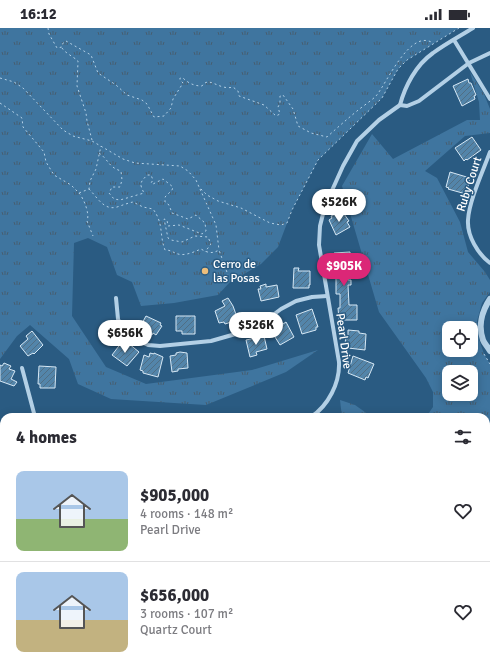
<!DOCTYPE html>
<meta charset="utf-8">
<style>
body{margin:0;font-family:Signika,sans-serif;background:#f7f7f7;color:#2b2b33;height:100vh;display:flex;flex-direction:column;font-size:15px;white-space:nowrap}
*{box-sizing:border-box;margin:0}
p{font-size:13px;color:#7c7c81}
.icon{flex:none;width:22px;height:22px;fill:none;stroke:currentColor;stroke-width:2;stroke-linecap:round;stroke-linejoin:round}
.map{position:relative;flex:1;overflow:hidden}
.drawer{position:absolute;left:0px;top:385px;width:490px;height:256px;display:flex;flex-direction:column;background:#fff;border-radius:12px 12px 0 0;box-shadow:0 2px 10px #0003}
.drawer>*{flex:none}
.fabs{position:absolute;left:442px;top:293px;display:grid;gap:8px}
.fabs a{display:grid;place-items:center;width:36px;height:36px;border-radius:8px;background:#fff;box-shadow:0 2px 10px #0003;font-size:20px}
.price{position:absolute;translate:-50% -34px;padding:0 9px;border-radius:14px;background:#fff;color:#222;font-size:13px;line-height:26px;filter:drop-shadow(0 1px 2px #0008)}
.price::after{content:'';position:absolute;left:50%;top:24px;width:12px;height:9px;margin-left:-6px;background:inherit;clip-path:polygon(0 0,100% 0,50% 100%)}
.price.on{background:#db2777;color:#fff}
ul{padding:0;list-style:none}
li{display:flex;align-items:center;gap:12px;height:100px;padding:0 16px}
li+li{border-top:1px solid #e1e1e2}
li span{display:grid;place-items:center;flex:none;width:112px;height:80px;border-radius:8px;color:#555}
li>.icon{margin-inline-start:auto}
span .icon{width:48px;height:48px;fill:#fffc;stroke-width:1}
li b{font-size:17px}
h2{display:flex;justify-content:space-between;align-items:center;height:48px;padding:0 16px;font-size:17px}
.status{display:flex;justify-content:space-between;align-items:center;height:28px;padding:0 20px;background:#fff;direction:ltr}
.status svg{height:11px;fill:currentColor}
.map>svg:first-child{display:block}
</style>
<div class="status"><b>16:12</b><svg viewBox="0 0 49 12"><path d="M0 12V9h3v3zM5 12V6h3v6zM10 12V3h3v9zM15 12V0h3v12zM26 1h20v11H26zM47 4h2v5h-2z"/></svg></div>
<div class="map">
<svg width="490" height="641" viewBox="0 0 490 641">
<defs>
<pattern id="grass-tufts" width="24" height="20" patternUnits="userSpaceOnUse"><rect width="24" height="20" fill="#3f759f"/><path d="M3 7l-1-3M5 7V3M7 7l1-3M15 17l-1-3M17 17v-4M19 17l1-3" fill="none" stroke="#465e71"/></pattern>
<pattern id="building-hatch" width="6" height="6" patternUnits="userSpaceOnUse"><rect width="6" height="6" fill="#5385aa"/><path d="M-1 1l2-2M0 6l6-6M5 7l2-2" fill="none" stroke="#506e84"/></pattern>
</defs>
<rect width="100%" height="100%" fill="#2a5b82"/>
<g fill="url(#grass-tufts)" fill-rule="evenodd">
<path d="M0 0H459L407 32 398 41 382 70 318 132 292 182 278 219 261 236 229 255 218 267 174 275 141 278 132 254 117 247 107 219 88 210 74 215 72 288 106 339 146 356 252 342 318 322 286 344 206 377 111 371 78 356 69 331 30 297 17 308 0 331Z"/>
<path d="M470 44 484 66 490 81V105L465 108 425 143 437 150 460 194 468 224 485 244 490 252V264L482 275 477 293 479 311 484 326 490 336V446L486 450V389H426L433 379V364L426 350 379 284 342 158 372 106 393 131 467 92H480L479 74ZM449 300H471V322H449ZM449 344H471V366H449Z"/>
<path d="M340 372 355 377 372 389H342Z"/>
<path d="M4 469V637H136L134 641H0V470Z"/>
<path d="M297 637H369L368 641H295Z"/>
</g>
<g fill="url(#building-hatch)" stroke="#d6e8f5">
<path d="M468 51 469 55H471L476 67 474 68 475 71 462 78 453 58Z"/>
<path d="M472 109 481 122 467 132 466 131 464 133 455 120Z"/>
<path d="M450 144 470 150 466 166 448 161 449 160 446 159Z"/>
<path d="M342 183 349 193 347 194 350 199 336 207 329 192 332 190 331 188Z"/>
<path d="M350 224 351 239 342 240V249H348V252H351V257H348L349 277H357V292H339L338 280H340V266H336V242H333V234H331L330 229H334V225Z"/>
<path d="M294 240H299L298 243H310V257H309V260H293Z"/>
<path d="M266 256V259L277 257 279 269 261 273 258 261H261L260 258Z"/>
<path d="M228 270 233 278 238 292 225 296 224 294 219 295 215 283 225 278 222 273Z"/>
<path d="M312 281 318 299H316V302L302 306 296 287Z"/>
<path d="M146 288 161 295 160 297 162 298 156 307 153 305 152 307 140 299Z"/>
<path d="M176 288H195V306H182V303H176Z"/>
<path d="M281 293 283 296 286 294 294 309 280 317 270 301 278 298 276 296Z"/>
<path d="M348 302 359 303V305L366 306 365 322 348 320V316H345L346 308H348Z"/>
<path d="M32 303 43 317 34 326 33 325 28 328 20 318 28 311 26 308Z"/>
<path d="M264 308 267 321 256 324 257 327 250 329 246 312Z"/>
<path d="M122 314 126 317 128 315 139 324 127 338 112 327Z"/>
<path d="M180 324 187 325 188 340 178 341V343L172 344 170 328 176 327V325Z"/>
<path d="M150 325 154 326V325L163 329 158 349 143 345V343L140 342 144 327 149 329Z"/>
<path d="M353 328 374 336 368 350 366 349 365 352 348 345Z"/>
<path d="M4 335 11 338 9 341 15 343 11 351 17 354 14 358 0 353V337L2 338Z"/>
<path d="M39 338 56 339 55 360H40V356H38Z"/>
</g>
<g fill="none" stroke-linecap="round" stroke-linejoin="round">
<g stroke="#b3d0e6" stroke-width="1" stroke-dasharray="2 3" stroke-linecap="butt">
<path d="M48 0 49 6 57 20 62 19 63 15 66 13 91 27 98 45 116 57 127 67 142 72 147 76 154 89 164 88 171 80 173 71 183 55 180 52V50H183C188 55 194 58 202 58 209 47 219 63 233 59L238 63 239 68 264 77 276 88 280 86 278 79 280 75V68L283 67 293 81 298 98 311 105 327 109C337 100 346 92 357 83 363 78 371 73 376 68 387 55 410 0 433 15"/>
<path d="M62 20C65 25 74 29 78 33L77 58 86 85 87 93 92 112"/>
<path d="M0 50 14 54 23 60 63 102 73 108 92 113 123 131 135 135 180 138 188 143 196 152 199 159 207 167 218 173 241 180 270 195 281 197 287 195 292 182 318 132 382 70 398 41 407 32 459 0"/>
<path d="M0 75 22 90 23 99 44 124 46 134 54 147 71 157 79 165 89 161 90 153 96 141 101 118"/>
<path d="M99 125C109 132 108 139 121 143L122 152 120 159H112L109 165 114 171 120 172 144 165C139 155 140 155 147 147H151L153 152 151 155 153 156 163 151 173 159 172 162 165 169V174L169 177 172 185 188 191 196 187 205 195 206 203 202 206 179 197 168 198 167 192 164 191 168 210 171 212 182 214 195 208 208 209 211 216 205 224"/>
<path d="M89 161C97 169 104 183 117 179 123 177 128 175 133 174L143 179 153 181C164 196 159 206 165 222 171 222 172 224 178 226 185 228 194 224 201 221 208 225 212 226 219 222L228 247"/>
<path d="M200 161 216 197 219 222"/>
<path d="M79 165C84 171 90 186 87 193L93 208"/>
<path d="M484 326 490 336"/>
<path d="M486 450 490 446"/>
<path d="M288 639 292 638V637"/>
</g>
<g stroke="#b3d0e6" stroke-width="2.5">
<path d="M160 637 165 641"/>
<path d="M139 641 144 637"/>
<path d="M180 641 190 637"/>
</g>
<g stroke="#b3d0e6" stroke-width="4">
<path d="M454 12 490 71"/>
<path d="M400 77C405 58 416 37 433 25 445 16 460 8 473 0"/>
<path d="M490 124C483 143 469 173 468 192 467 208 478 226 490 235"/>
<path d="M116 270 118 291 120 296 128 306 137 312 148 317 160 318 211 313 239 305 265 293 281 281 296 273 312 269 327 268"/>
<path d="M22 340 35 389"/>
<path d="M311 389C328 378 340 355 339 334L319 217 320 198 325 178 343 138 357 113 379 92 400 77 407 78 419 73 469 35 490 25"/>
<path d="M0 424 4 423"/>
<path d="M486 557 490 554"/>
<path d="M486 601 490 604"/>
<path d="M283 637 284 641"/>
</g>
<g stroke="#b3d0e6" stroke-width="6">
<path d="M490 271C482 283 478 298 483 312 484 315 488 319 490 323"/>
<path d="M486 473 490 465"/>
<path d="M486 523 490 540"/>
</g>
</g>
<circle fill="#ecbe7b" stroke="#2a5b82" stroke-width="1.5" cx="205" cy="243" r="4"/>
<g text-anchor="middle" stroke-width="3" stroke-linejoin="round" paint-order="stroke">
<g font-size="12" fill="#fff" stroke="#2a5b82">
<text transform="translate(469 156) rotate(-72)" y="4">Ruby Court</text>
<text transform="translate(344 313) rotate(82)" y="4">Pearl Drive</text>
</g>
<g font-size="12" fill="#fff" stroke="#2a5b82" text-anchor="start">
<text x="213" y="240">Cerro de<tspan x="213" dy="14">las Posas</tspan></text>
</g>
</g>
</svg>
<div class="fabs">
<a><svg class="icon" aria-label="locate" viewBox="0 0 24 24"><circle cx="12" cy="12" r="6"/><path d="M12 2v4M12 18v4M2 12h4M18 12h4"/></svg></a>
<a><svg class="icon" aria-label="layers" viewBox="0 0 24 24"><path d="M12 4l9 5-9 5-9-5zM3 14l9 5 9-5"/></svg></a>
</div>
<b class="price" style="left:339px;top:195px">$526K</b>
<b class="price on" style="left:344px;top:259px">$905K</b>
<b class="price" style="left:256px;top:318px">$526K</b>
<b class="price" style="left:125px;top:326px">$656K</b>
<section class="drawer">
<h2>4 homes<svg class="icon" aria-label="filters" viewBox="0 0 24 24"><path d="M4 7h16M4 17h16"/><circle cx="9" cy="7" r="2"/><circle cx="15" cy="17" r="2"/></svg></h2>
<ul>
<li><span style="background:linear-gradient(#a9c7e8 60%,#8fb573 0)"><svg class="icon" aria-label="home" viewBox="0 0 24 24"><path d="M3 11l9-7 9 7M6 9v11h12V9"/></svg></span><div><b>$905,000</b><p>4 rooms · 148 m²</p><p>Pearl Drive</p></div><svg class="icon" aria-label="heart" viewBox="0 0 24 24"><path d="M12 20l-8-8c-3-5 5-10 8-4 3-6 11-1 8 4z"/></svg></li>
<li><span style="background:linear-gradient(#a9c7e8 60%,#c2b280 0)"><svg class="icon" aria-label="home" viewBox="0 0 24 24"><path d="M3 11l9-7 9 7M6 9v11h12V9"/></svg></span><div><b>$656,000</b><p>3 rooms · 107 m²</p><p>Quartz Court</p></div><svg class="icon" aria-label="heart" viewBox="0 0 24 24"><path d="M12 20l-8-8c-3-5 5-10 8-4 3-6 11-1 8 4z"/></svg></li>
</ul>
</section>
</div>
